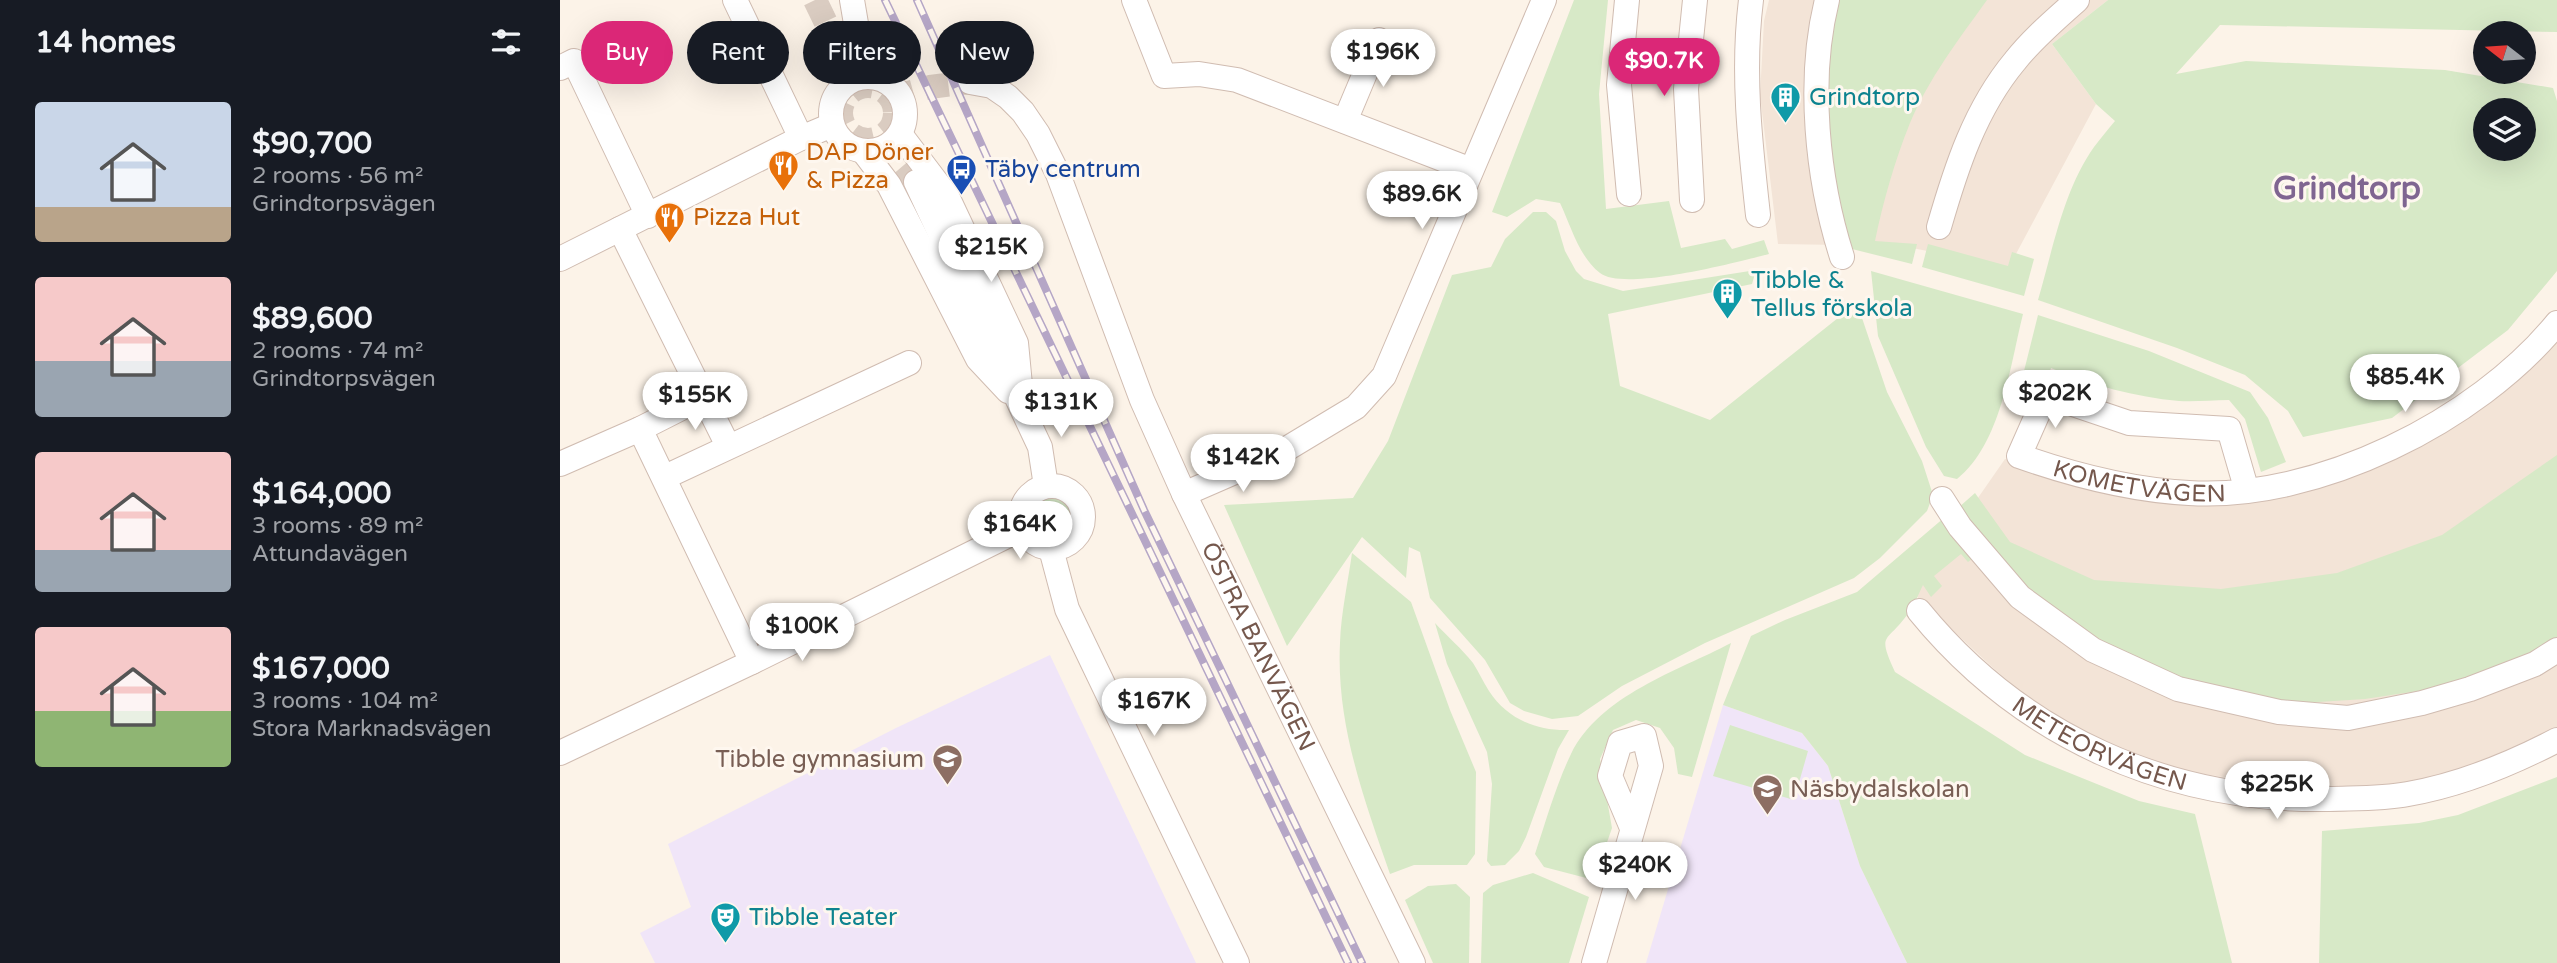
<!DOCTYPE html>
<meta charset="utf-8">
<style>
body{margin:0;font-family:"Varela Round",sans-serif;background:#242831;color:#f1f3f6;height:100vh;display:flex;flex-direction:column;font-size:26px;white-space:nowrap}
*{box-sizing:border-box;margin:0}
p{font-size:23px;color:#9ea1a6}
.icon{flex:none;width:38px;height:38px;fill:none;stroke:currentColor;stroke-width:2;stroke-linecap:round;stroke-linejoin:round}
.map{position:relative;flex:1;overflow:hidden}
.drawer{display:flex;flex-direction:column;background:#171b24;width:560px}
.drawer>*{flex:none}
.hud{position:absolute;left:21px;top:21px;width:665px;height:63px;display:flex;gap:14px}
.needle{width:46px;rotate:287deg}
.fabs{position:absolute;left:1913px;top:21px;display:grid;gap:14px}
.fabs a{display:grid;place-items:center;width:63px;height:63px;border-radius:50%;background:#171b24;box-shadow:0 7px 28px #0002;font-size:35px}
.price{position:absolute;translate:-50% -60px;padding:0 16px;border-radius:24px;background:#fff;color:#222;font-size:23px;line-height:46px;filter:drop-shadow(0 2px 4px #0008)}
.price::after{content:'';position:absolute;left:50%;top:42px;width:21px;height:16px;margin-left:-10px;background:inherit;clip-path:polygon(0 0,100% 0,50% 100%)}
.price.on{background:#db2777;color:#fff}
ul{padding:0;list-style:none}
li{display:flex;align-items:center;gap:21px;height:175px;padding:0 35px}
li span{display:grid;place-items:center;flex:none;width:196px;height:140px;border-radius:7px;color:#555}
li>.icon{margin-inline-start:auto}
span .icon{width:84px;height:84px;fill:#fffc;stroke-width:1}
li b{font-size:30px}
h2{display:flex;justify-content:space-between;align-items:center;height:84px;padding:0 35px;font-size:30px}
.pill{padding:0 24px;border-radius:32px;background:#171b24;box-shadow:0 7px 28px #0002;font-size:24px;line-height:63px}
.pill.on{background:#db2777;color:#fff}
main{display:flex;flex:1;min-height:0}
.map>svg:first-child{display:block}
</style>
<main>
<section class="drawer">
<h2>14 homes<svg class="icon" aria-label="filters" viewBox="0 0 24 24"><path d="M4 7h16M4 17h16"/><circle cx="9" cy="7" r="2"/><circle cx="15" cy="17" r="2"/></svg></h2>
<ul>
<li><span style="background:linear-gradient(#c9d6e8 75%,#b9a48a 0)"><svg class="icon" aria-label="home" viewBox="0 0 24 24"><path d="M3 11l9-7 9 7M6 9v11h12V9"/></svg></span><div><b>$90,700</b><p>2 rooms · 56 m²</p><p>Grindtorpsvägen</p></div></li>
<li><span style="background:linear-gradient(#f6c9c9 60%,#9aa5b1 0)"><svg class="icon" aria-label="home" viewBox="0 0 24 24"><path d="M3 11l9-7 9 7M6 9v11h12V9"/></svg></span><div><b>$89,600</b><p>2 rooms · 74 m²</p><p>Grindtorpsvägen</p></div></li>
<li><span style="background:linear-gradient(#f6c9c9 70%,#9aa5b1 0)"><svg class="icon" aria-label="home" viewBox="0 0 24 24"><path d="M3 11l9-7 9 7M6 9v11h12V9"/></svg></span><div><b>$164,000</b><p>3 rooms · 89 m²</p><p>Attundavägen</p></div></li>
<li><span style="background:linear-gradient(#f6c9c9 60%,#8fb573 0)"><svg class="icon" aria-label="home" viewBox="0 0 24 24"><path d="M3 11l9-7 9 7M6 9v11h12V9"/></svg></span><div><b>$167,000</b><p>3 rooms · 104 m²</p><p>Stora Marknadsvägen</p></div></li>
</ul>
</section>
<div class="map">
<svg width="1997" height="963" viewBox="0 0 1997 963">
<rect width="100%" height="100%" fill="#fcf3e8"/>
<g fill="#f3e4d7">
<path d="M1209 0H1548L1492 44 1536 104 1449 267 1342 246 1218 244 1200 95 1204 21Z"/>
<path d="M1997 323V736L1898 775 1796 789 1735 788 1612 769 1514 729 1478 707 1431 666 1354 594 1363 577 1445 459 1633 492 1846 446Z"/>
</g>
<g fill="#f0e5f8">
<path d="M490 655 636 963H95L80 933 131 907 108 844 336 728Z"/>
<path d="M1163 705 1242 733 1268 766 1300 866 1347 963H1086Z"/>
</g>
<g fill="#d7e9c7" fill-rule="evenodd">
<path d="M1014 0H1048L1039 94 1046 209 1109 201 1121 248 1165 239 1172 249 1204 240 1209 254C1178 262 1064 292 1040 273 1019 257 1011 226 1000 203L976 199 947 217 932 212Z"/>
<path d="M1273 0H1427C1399 39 1369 78 1350 123 1335 160 1323 202 1315 241L1357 244 1352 264 1288 248 1259 125Z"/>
<path d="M1548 0H1997V32L1660 25 1616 74 1686 61 1885 70 1993 88 1997 101V271L1948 330 1832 418 1743 437 1728 411 1685 375 1617 348 1478 300C1493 249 1503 191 1534 147 1541 138 1548 129 1555 121L1536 104 1492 44ZM1925 110H1964V149H1925Z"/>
<path d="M973 212H986L996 221 1005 251 1016 271 1024 279 1063 291 1196 270 1192 284 1048 314 1060 386 1150 420 1283 314 1301 315 1327 392 1362 461 1373 495 1367 511 1320 558 1294 578 1145 643 1062 686 1018 716 992 719 964 711 950 703 925 660 870 598 860 552 849 547 846 578 802 537 727 646 664 505 793 498 828 441 892 275 931 267 945 239Z"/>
<path d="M1368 244 1448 266 1452 252 1474 259 1464 296 1362 267Z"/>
<path d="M1311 271 1463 314C1450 366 1441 444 1397 479L1384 476 1366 447 1318 336Z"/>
<path d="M1478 315 1589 351 1690 392 1708 418 1726 462 1701 472 1685 419 1669 400C1652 400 1635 402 1619 401 1575 397 1531 385 1491 368L1487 381 1472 375 1469 390 1460 387Z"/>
<path d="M1997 455V638L1986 645 1917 677 1858 691 1805 699 1727 704 1635 682 1560 657 1499 620 1430 551 1398 508 1415 493 1450 542 1534 580 1661 589 1777 573 1882 535Z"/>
<circle cx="493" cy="513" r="17"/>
<path d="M1385 517 1416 556 1408 562 1401 554 1374 576 1382 586 1371 597 1363 585C1358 595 1354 606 1347 615 1326 644 1317 632 1335 672L1465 755 1579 801 1635 814 1672 963H1347L1300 866 1268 766 1242 733 1163 705 1191 636 1225 620 1297 592Z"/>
<path d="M792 553 851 602 890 710 916 772 915 854 907 865H854L830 874C804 799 776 724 780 643 781 613 788 582 792 553Z"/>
<path d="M875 623C887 636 902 649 913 663 919 672 923 682 929 691 947 719 977 731 1009 730L998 749 966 837 959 851 945 865 931 866 927 861 932 784 927 752 887 664Z"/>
<path d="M1171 643 1132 777 1118 774 1114 748 1100 728 1076 720 1053 730 1040 759 1052 828 1034 880 984 867 975 854C986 821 996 785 1011 754 1040 695 1118 671 1171 643Z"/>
<path d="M1170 725 1248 751 1234 800 1153 776Z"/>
<path d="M1997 777V963H1759L1762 831 1859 823 1898 815Z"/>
<path d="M973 873 1029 897 1009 963H921L923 893 933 885Z"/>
<path d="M896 884 910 897 909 963H873L845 900 868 886Z"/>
</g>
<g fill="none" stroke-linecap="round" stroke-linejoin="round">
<g stroke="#daccc1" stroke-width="24" stroke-dasharray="24 12" stroke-linecap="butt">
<path d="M255 0 298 89"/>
<circle cx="308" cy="113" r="27"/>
<path d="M330 98 370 87 410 82"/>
<path d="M319 139 356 182"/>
</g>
<defs>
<g id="minor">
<path d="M175 0 241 138"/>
<path d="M292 0 305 77"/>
<path d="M574 0 604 76 639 74 677 80 911 170"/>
<path d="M1067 0 1059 85 1069 194"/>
<path d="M1191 0C1182 72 1190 143 1198 215"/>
<path d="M1267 0C1247 80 1257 179 1282 257"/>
<path d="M0 68 14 61 88 216"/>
<circle cx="308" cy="114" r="37"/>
<path id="s1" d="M410 82 432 86 448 97 463 112 478 134 498 174 582 400 624 494 853 963"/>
<path d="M785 121 819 40"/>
<path d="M340 134 387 196 456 343 460 385"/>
<path d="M303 151 329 185 418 359 448 391"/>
<path d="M356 182 480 447 486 486"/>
<path d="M1132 200 1126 89 1135 0"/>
<path d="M1379 227C1396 168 1415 109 1455 61 1473 38 1496 19 1517 0"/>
<path d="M60 229 168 446"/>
<path d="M0 259 241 138 272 125"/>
<path d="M80 429 192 662"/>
<path d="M0 464 80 429 143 397"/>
<path d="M105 477 349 363"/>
<circle cx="492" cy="517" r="31"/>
<path id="s2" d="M1687 491 1669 429 1569 423 1486 395 1459 456C1513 475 1571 490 1629 493 1757 501 1917 421 1997 323"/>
<path d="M624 494 723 451 796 407 824 376 984 0"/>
<path d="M1382 499 1400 527 1460 597 1533 650 1618 689 1719 712 1788 718 1862 703 1910 689 1975 664 1997 650"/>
<path d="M491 549 507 609 677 963"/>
<path id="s3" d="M1359 611C1461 736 1608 802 1769 799 1795 798 1822 799 1848 794 1900 785 1951 764 1997 740"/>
<path d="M0 753 192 662 463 528"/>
<path d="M1034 963 1091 766 1084 736 1060 743 1050 776 1072 828"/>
</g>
</defs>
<use href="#minor" stroke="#d0bcb1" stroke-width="26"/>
<use href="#minor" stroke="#fff" stroke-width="24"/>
<defs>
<g id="rail">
<path d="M325 0 788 963"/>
<path d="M357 0 584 510 802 963"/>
</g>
</defs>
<use href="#rail" stroke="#b5a6c6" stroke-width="8"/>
<use href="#rail" stroke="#fef7ef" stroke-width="5" stroke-dasharray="16" stroke-linecap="butt"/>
</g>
<defs>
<symbol id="building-pin" viewBox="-11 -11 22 30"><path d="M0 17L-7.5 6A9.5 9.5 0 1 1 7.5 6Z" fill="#0f9aa8" stroke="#fef7ef"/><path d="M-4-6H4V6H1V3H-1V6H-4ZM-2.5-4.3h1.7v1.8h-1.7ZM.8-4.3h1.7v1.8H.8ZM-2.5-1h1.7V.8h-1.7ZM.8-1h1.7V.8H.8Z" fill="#fff"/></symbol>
<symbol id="restaurant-pin" viewBox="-11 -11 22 30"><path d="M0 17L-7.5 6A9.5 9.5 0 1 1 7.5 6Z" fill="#e8710a" stroke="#fef7ef"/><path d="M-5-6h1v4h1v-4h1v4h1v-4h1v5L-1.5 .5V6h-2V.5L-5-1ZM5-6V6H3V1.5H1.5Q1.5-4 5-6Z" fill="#fff"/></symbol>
<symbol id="bus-pin" viewBox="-11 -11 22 30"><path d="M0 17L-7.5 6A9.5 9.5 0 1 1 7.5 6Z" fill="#1a4fb4" stroke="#fef7ef"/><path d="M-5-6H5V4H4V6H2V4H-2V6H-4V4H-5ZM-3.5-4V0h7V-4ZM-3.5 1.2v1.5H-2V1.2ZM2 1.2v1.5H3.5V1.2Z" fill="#fff"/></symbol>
<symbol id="school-pin" viewBox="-11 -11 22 30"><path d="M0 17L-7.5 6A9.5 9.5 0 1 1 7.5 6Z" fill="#8d6e63" stroke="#fef7ef"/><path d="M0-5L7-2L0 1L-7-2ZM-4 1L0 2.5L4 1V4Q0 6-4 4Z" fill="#fff"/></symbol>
<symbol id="theatre-pin" viewBox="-11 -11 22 30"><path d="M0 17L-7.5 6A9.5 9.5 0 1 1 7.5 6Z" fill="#0f9aa8" stroke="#fef7ef"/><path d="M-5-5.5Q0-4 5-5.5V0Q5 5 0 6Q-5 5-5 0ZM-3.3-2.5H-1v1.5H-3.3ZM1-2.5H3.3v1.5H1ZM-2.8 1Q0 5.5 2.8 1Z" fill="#fff"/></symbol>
</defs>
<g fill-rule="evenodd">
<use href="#building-pin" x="1208" y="80" width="35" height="47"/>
<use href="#restaurant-pin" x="206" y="148" width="35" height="47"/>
<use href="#bus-pin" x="384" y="152" width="35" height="47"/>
<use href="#restaurant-pin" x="92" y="200" width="35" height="47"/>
<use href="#building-pin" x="1150" y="276" width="35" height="47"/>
<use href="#school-pin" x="370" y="742" width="35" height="47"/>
<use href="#school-pin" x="1190" y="772" width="35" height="47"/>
<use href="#theatre-pin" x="148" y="900" width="35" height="47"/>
</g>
<g text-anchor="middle" stroke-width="6" stroke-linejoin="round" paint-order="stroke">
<g font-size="24" fill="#0d838f" stroke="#fef7ef" text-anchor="start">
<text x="1249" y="105">Grindtorp</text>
<text x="1191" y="288">Tibble &amp;<tspan x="1191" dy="28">Tellus förskola</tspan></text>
<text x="189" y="925">Tibble Teater</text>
</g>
<g font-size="24" fill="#c56008" stroke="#fef7ef" text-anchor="start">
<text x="246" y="160">DAP Döner<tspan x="246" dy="28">&amp; Pizza</tspan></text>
<text x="133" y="225">Pizza Hut</text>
</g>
<g font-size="24" fill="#164399" stroke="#fef7ef" text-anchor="start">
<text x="425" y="177">Täby centrum</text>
</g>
<g font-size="24" fill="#75584d" stroke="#fef7ef">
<text dy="8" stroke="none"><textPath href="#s2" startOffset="443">KOMETVÄGEN</textPath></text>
<text dy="8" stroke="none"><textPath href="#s1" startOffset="648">ÖSTRA BANVÄGEN</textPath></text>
<text dy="8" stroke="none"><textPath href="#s3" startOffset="228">METEORVÄGEN</textPath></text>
</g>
<g font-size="24" fill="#785e54" stroke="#fef7ef" text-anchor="end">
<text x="364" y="767">Tibble gymnasium</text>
<text x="1230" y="797" text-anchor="start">Näsbydalskolan</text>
</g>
<g font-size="32" font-weight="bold" fill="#7f6591" stroke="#fef7ef">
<text x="1787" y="199">Grindtorp</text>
</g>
</g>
</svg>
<div class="fabs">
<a><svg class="needle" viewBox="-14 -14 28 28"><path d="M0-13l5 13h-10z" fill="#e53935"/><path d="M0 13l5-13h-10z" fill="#9ea1a6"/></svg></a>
<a><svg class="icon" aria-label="layers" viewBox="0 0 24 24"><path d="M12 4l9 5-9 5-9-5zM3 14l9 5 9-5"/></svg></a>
</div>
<b class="price" style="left:823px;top:89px">$196K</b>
<b class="price on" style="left:1104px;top:98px">$90.7K</b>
<b class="price" style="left:862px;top:231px">$89.6K</b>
<b class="price" style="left:431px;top:284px">$215K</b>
<b class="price" style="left:1845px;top:414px">$85.4K</b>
<b class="price" style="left:1495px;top:430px">$202K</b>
<b class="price" style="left:135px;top:432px">$155K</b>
<b class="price" style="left:501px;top:439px">$131K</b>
<b class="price" style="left:683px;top:494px">$142K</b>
<b class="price" style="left:460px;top:561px">$164K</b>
<b class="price" style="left:242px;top:663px">$100K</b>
<b class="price" style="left:594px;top:738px">$167K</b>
<b class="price" style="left:1717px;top:821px">$225K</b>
<b class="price" style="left:1075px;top:902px">$240K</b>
<div class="hud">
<a class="pill on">Buy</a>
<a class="pill">Rent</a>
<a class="pill">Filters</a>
<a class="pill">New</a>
</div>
</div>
</main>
